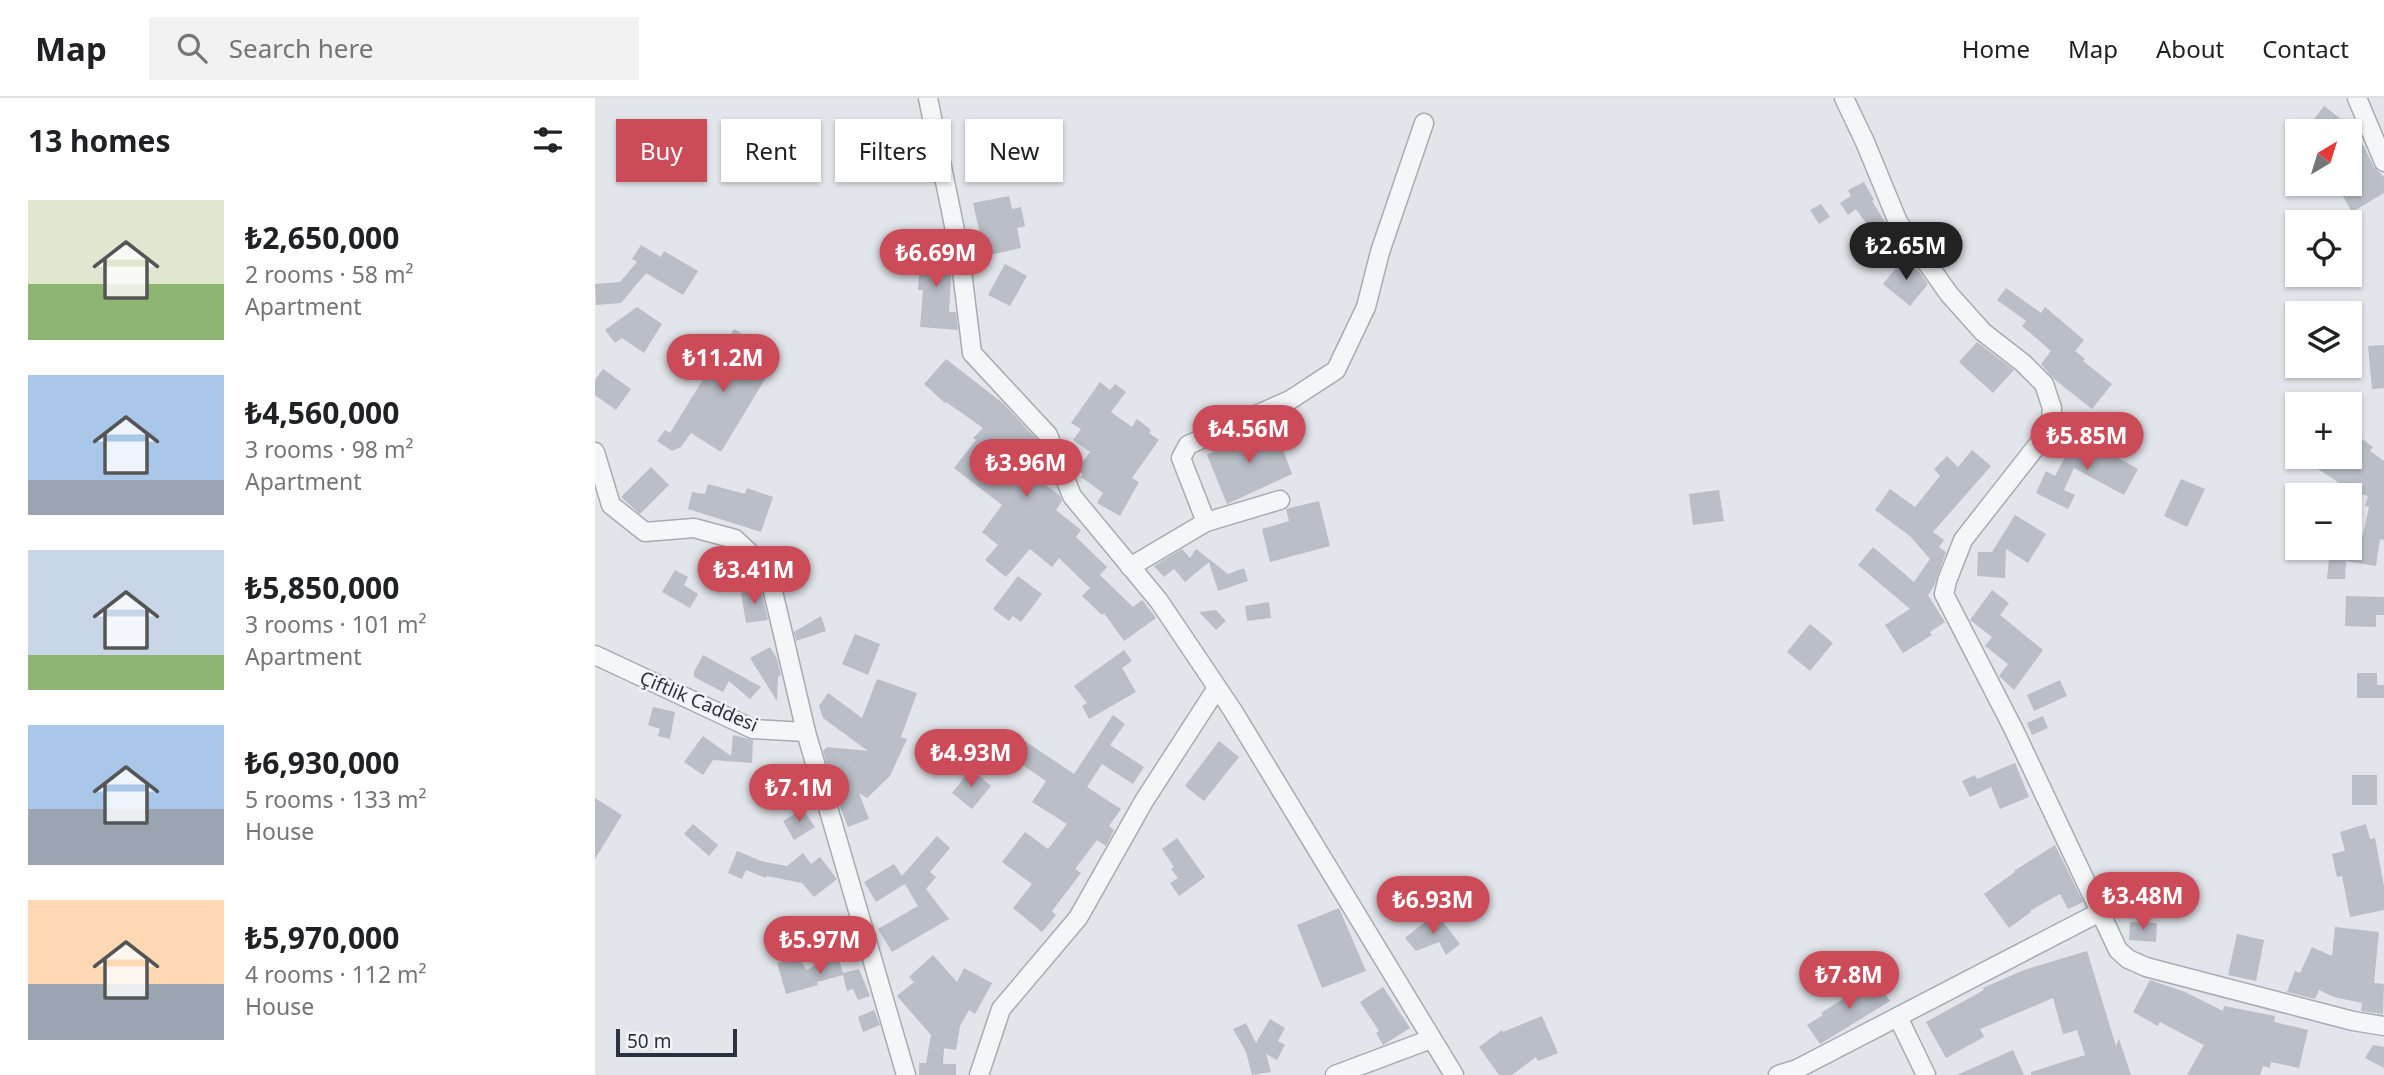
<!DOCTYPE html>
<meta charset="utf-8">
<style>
body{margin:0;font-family:"Noto Sans",sans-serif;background:#f2f2f2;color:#202124;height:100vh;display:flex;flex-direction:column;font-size:26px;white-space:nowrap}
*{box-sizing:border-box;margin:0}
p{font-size:23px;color:#757577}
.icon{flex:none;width:38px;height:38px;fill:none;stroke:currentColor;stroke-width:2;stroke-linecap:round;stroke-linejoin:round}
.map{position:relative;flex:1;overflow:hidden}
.drawer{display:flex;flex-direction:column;background:#fff;width:595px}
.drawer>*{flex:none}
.banner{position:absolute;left:21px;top:21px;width:665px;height:63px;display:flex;gap:14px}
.needle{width:46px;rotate:38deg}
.fabs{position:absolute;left:1690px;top:21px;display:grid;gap:14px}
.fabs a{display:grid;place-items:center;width:77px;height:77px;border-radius:0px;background:#fff;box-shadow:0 2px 5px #0004;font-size:35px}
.scale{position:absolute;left:21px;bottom:18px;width:121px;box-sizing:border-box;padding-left:7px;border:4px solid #2a3242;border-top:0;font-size:19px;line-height:24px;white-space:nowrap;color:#2a3242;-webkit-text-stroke:5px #f2f4f7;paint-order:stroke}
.price{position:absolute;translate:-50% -60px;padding:0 16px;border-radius:24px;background:#cc4b59;color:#fff;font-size:23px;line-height:46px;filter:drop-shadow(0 2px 4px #0008)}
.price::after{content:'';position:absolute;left:50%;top:42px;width:21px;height:16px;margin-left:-10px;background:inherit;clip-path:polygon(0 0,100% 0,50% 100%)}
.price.active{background:#222;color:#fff}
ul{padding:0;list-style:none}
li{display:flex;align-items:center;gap:21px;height:175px;padding:0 28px}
li span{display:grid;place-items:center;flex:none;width:196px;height:140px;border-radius:0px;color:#555}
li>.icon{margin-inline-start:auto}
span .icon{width:84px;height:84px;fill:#fffc;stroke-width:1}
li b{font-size:30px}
h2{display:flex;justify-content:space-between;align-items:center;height:84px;padding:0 28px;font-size:30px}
.pill{padding:0 24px;border-radius:0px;background:#fff;box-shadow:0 2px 5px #0004;font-size:24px;line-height:63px}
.pill.active{background:#cc4b59;color:#fff}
header{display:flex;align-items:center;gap:42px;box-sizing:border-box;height:98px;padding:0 35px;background:#fff;border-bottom:2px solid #e0e0e0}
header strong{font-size:33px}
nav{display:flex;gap:38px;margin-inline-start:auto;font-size:24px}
.search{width:490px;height:63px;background:#f2f2f2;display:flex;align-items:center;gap:18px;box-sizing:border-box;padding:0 24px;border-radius:0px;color:#757577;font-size:26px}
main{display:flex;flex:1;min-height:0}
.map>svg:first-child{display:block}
</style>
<header>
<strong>Map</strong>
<div class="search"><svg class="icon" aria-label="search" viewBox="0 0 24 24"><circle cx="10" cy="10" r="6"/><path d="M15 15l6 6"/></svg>Search here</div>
<nav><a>Home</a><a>Map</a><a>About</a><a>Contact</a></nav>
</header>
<main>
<section class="drawer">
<h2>13 homes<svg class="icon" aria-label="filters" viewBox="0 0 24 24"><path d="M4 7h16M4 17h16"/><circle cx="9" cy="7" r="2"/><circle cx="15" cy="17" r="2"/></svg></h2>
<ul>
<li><span style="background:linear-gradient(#dfe7d0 60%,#8fb573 0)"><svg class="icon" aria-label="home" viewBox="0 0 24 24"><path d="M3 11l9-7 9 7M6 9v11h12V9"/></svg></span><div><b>₺2,650,000</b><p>2 rooms · 58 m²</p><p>Apartment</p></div></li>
<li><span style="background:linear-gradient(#a9c7e8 75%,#9aa5b1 0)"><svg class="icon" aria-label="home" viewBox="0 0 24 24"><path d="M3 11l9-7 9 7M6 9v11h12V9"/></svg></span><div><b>₺4,560,000</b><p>3 rooms · 98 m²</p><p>Apartment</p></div></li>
<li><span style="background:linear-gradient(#c9d6e8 75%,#8fb573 0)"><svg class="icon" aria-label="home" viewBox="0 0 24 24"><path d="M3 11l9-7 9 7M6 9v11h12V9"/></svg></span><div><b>₺5,850,000</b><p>3 rooms · 101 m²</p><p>Apartment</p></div></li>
<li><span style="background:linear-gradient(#a9c7e8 60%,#9aa5b1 0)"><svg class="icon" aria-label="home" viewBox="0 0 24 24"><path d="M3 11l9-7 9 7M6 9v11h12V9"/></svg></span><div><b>₺6,930,000</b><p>5 rooms · 133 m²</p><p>House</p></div></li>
<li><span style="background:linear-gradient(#ffd9b3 60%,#9aa5b1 0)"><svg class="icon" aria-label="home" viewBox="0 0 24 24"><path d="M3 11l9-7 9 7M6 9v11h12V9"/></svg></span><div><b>₺5,970,000</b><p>4 rooms · 112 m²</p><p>House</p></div></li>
</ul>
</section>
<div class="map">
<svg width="1789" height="977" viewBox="0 0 1789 977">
<rect width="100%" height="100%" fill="#e2e5ea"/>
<g fill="#b9bec7">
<path d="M1729 8 1755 28V21L1779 69 1789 79V95L1757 114 1741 86H1755V33H1710Z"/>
<path d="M1269 84 1279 102 1277 103 1293 129 1280 138 1261 111 1253 117 1245 105 1256 98 1253 92Z"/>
<path d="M414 98 417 111 426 109 430 128 422 130 426 150 390 158 378 105Z"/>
<path d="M1226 106 1235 119 1224 126 1215 112Z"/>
<path d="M326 145 349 147 348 158H354L356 181 354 214H361L363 232 325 229 328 192H323Z"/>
<path d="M46 147 66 159 69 153 103 173 88 197 51 175 26 205 1 207 0 186 25 184 42 164 37 161Z"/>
<path d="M1309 160 1322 171 1333 186 1315 208 1288 186Z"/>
<path d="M410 166 432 178 415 208 393 197Z"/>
<path d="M1411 190 1446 215 1450 209 1489 242 1480 253 1490 261 1488 263 1517 286 1497 311 1459 281 1446 266 1456 253 1427 228 1431 223 1402 202Z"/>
<path d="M42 209 67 226 49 255 27 240 20 245 10 232Z"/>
<path d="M139 231 184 258 126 354 96 335 86 349 77 353 62 343 70 332 75 335Z"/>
<path d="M1382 244 1419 272 1398 295 1364 264Z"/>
<path d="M1789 247V290L1777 291 1773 248Z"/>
<path d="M351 261 409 306 443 343 432 350 434 355 420 363 465 398 467 403 461 412 486 432 481 439 512 469 505 477 538 509 547 502 561 520 529 543 509 515 507 517 487 498 495 490 464 460 457 469 435 451 411 479 390 462 403 447 387 434 407 407 359 370 381 342 378 340 388 330 351 304 350 305 329 286Z"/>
<path d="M8 271 36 291 21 312 0 297V282Z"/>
<path d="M505 284 515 292 520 286 531 294 516 314 537 329 542 321 556 332 554 335 564 342 537 380 544 384 525 418 502 405 508 395 486 379 488 376 482 372 495 354 478 342 486 331 476 325Z"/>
<path d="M680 330 697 376 632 406 612 357 637 343 639 346Z"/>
<path d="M1755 332 1778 349 1775 353 1789 363V442L1785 441 1781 468 1751 463 1750 481H1732L1735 450H1755V443L1766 445 1774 409 1770 408 1773 398 1748 391 1749 388 1720 369 1727 359H1755Z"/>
<path d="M1482 337 1543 371 1529 397 1479 370 1469 392 1480 397 1473 411 1441 395 1451 373 1460 378Z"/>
<path d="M1377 352 1396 368 1338 434 1349 442 1344 449 1351 454 1339 488 1333 497 1350 524 1335 534 1337 537 1308 555 1290 527 1315 511 1263 467 1278 449 1319 484 1335 461 1316 439 1280 412 1295 391 1320 409 1345 378 1339 371 1352 358 1363 369Z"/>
<path d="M56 369 74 387 45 416 26 399Z"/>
<path d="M1586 381 1610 391 1592 429 1569 418Z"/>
<path d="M113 386 150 396 152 390 178 399 166 434 93 411 97 394 110 396Z"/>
<path d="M1124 392 1129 423 1098 427 1094 396Z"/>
<path d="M724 403 735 448 675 464 667 431 694 423 691 411Z"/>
<path d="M1420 417 1451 436 1433 465 1411 451 1410 480 1382 478 1383 454H1397Z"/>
<path d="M587 451 595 460 601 451 633 476 649 470 653 483 623 493 614 464 590 484 579 471 569 479 559 468Z"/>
<path d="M80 472 93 479 89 487 103 496 95 510 67 494Z"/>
<path d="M423 478 447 496 426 524 418 518 414 523 398 511Z"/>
<path d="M166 491 173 522 151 525 146 495Z"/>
<path d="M1397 492 1414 505 1405 517 1448 552 1419 592 1404 578 1413 566 1390 548 1397 539 1375 522Z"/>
<path d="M1751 498 1789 499V517H1781V529L1750 528Z"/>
<path d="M674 504 676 520 652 523 650 508Z"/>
<path d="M621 512 631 523 621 532 604 514Z"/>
<path d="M226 518 231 533 201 543 199 534Z"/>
<path d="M1215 526 1238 545 1215 573 1192 554Z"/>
<path d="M260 536 285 546 273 577 247 566Z"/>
<path d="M175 549 182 561 186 577 183 579 182 603 155 560Z"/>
<path d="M529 552 537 563 527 570 541 594 494 621 487 608 492 605 479 588Z"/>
<path d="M108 557 139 574 166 589 155 601 134 583 128 594 99 579V574Z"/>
<path d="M1762 575H1782V587H1789V600H1762Z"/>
<path d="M282 581 322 595 306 639 312 641 295 678 272 700 264 695 274 721 253 729 244 706 228 653 232 649 273 653 228 620 224 608 233 595 267 620Z"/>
<path d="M1465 582 1472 598 1439 613 1432 597Z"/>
<path d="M58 609 80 614 75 641 63 638 65 631 53 627Z"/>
<path d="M518 617 530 626 515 647 549 669 538 686 507 666 492 689 526 711 514 728 519 732 511 748 502 742 480 771 486 775 457 813 461 817 447 834 418 810 437 786 407 764 430 734 453 751 472 726 437 704 451 683 419 661 430 643 479 676Z"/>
<path d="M1448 618 1453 630 1437 637 1432 625Z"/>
<path d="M138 637 158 642 157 665 118 662 108 677 89 664 108 638 136 658Z"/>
<path d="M624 643 644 659 609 703 590 688Z"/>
<path d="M1420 665 1434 699 1405 711 1396 689 1375 699 1367 683 1380 677 1382 681Z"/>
<path d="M376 671 396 688 377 711 357 695Z"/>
<rect x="1757" y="677" width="25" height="30"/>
<path d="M0 700 27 717 0 761Z"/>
<path d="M208 711 220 729 199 742 188 723Z"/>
<path d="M98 726 123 747 114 758 89 736Z"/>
<path d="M1771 726 1775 741 1780 740 1789 788V812L1755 819 1747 778 1742 779 1737 756 1750 753 1745 734Z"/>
<path d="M342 738 355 750 335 774 341 779 331 791 354 821 297 854 283 831 323 808 310 786 281 804 269 784 299 766 307 778Z"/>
<path d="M582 740 610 779 584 798 575 785 583 780 576 771 579 769 567 751Z"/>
<path d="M1460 747 1488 804 1473 811 1465 796 1435 813 1436 814 1414 830 1389 796 1420 774 1419 773Z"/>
<path d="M142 753 166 763 192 768 208 755 216 766 225 759 242 781 219 799 207 785 172 778 171 780 151 772 147 781 133 775Z"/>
<path d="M744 810 771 873 727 890 702 827Z"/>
<path d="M841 815 865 846 851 857 844 844 821 853 810 840Z"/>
<path d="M1535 824 1562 825 1561 844 1534 842Z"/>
<path d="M1740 829 1784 834 1779 885 1789 886 1788 916 1766 913 1767 905 1739 899 1724 892 1720 901 1692 894 1700 873 1705 875 1717 849 1737 858Z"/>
<path d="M1642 836 1669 842 1661 883 1633 877Z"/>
<path d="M1492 853 1521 948 1524 941 1536 977H1436V974L1490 957 1482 932 1468 936 1458 900 1385 931 1389 939 1351 960 1331 924 1389 892 1388 890 1429 872Z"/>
<path d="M242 855 248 875 264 871 275 898 263 902 258 891 252 893 248 877 222 884 223 887 191 896 182 865 203 859 212 872Z"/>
<path d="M338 857 362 884 369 870 397 885 380 916 374 912 365 928 361 952 349 950 348 966H361V977H324V965H331L336 937 302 898 319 884 314 879Z"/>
<path d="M1280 881 1295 903 1225 946 1212 927 1228 917 1226 915Z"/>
<path d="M1555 882 1590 894 1628 913 1629 908 1680 918 1679 924 1713 932 1704 970 1676 964 1675 970 1668 968 1665 977H1592L1609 947 1565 924 1563 928 1538 914Z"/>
<path d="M788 889 815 930 788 947 781 935 784 933 765 904Z"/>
<path d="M279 912 285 927 268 934 263 919Z"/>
<path d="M947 918 963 955 943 963 941 959 917 977H904L884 949 907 932 908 934Z"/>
<path d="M675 921 690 930 683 943 690 947 682 962 671 956 676 974 657 977 651 954 638 931 651 925 661 945Z"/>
<path d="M1778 947 1789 949V970L1770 960Z"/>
<path d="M1418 952 1429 977H1362Z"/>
</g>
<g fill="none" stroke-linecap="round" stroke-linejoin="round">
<defs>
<g id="minor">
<path d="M333 0 365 157 377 255 453 337 477 398 564 503 638 613 859 977"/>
<path d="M1249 0 1270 44 1303 124 1354 196 1388 234 1428 265 1449 286 1457 310 1455 331 1368 442 1352 483 1349 496 1418 630 1523 852 1533 861 1551 869 1758 923 1789 928"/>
<path d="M1762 0 1789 64"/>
<path d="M0 354 16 407 50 434 99 430 140 441 173 472 211 634 311 977"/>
<path d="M611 424 586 360 593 347 695 302 741 272 771 209 785 154 829 25"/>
<path d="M535 469 611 424 685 402"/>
<path d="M0 557 158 631 211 634"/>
<path d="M1303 919 1331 977"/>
<path d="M384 977 406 911 483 820 549 703 622 590"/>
<path d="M740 977 836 941"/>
<path d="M1183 977 1202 971 1505 814"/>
</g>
</defs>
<use href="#minor" stroke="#a7acb4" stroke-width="21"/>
<use href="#minor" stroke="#f5f6f8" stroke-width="18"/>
</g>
<g text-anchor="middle" stroke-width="5" stroke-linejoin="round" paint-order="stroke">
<g font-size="19" fill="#2a3242" stroke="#f2f4f7">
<text transform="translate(104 603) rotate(23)" y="7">Çiftlik Caddesi</text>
</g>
</g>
</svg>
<div class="fabs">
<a><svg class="needle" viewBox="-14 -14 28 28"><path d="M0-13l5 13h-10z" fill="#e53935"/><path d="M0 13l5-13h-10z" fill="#757577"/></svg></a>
<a><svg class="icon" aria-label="locate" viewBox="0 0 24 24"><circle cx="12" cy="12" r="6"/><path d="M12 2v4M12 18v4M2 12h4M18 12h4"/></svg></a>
<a><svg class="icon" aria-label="layers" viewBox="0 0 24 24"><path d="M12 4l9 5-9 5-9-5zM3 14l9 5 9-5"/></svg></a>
<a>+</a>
<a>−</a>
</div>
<div class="scale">50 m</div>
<b class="price active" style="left:1311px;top:184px">₺2.65M</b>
<b class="price" style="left:341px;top:191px">₺6.69M</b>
<b class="price" style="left:128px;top:296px">₺11.2M</b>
<b class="price" style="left:654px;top:367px">₺4.56M</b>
<b class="price" style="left:1492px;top:374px">₺5.85M</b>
<b class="price" style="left:431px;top:401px">₺3.96M</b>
<b class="price" style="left:159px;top:508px">₺3.41M</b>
<b class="price" style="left:376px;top:691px">₺4.93M</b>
<b class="price" style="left:204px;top:726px">₺7.1M</b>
<b class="price" style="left:1548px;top:834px">₺3.48M</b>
<b class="price" style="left:838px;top:838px">₺6.93M</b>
<b class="price" style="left:225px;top:878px">₺5.97M</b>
<b class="price" style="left:1254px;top:913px">₺7.8M</b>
<div class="banner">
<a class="pill active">Buy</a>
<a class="pill">Rent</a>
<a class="pill">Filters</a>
<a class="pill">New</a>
</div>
</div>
</main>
